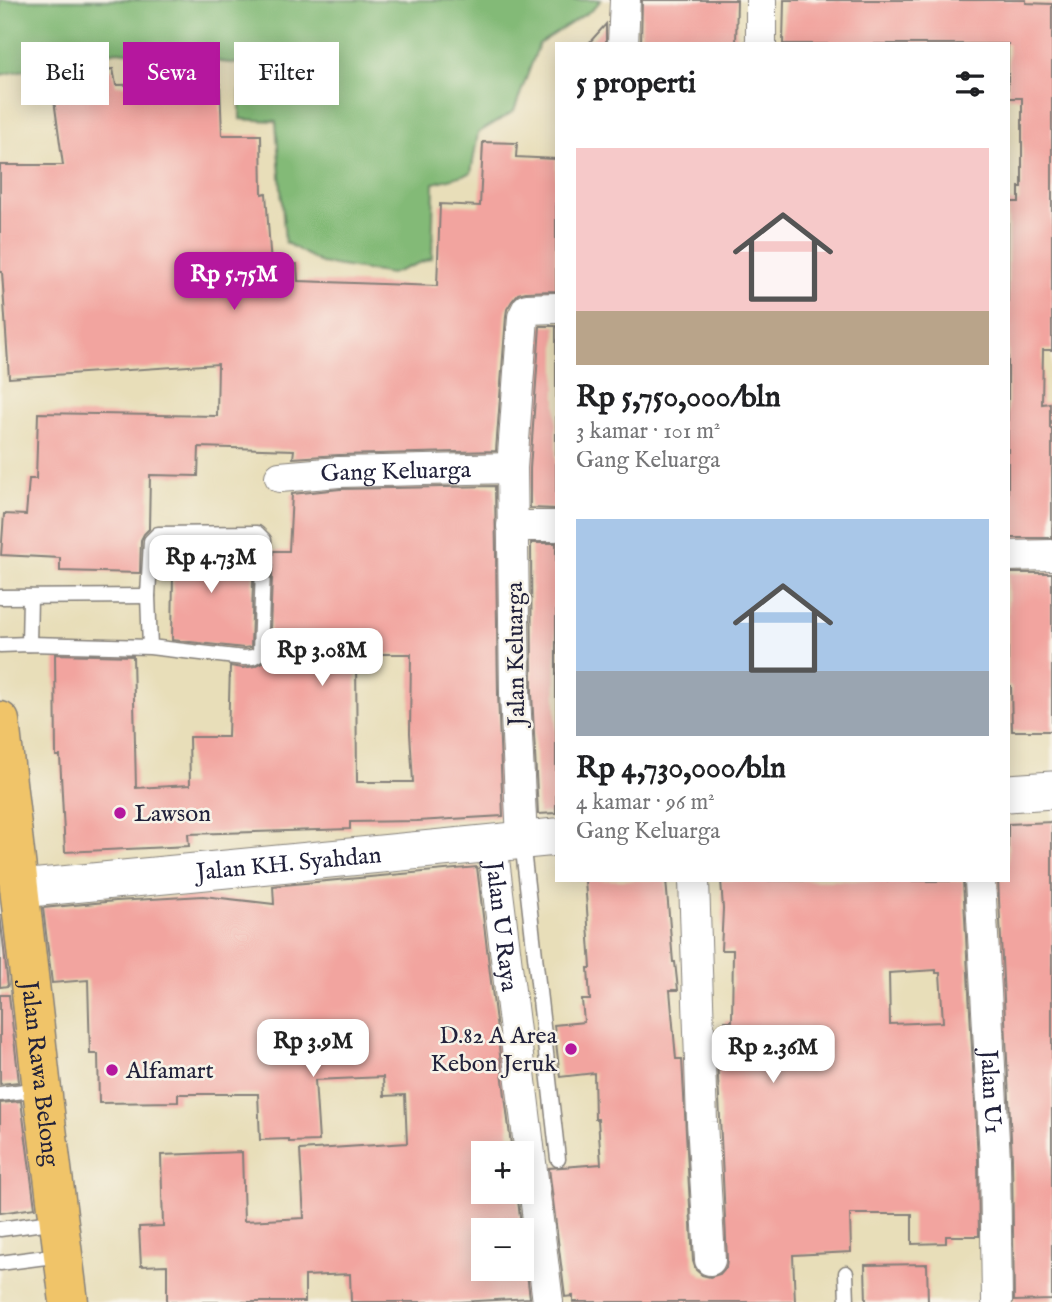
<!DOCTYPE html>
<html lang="id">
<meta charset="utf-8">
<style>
body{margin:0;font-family:"IM FELL English",serif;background:#f2f2f2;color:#202124;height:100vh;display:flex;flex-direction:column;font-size:26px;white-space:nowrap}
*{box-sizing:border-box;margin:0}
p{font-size:23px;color:#757577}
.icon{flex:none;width:38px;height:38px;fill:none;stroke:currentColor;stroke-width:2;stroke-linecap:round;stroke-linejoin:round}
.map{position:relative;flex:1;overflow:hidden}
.side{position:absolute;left:555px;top:42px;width:455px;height:840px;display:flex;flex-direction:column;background:#fff;border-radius:0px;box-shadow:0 4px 18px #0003}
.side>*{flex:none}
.top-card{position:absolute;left:21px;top:42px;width:429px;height:63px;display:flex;gap:14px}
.controls{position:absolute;left:471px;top:1141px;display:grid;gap:14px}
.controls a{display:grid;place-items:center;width:63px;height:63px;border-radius:0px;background:#fff;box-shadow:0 4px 18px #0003;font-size:35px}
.price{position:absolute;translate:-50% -60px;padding:0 16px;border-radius:14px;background:#fff;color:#222;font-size:23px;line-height:46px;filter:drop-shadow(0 2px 4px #0008)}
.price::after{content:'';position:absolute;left:50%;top:42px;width:21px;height:16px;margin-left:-10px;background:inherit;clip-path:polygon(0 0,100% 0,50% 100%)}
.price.active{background:#b5179e;color:#fff}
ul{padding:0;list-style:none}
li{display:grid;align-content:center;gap:14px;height:371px;padding:0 21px}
li span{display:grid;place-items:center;height:217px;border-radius:0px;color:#555}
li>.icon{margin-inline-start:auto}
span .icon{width:126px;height:126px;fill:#fffc;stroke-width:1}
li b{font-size:30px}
h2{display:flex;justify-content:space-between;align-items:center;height:84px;padding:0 21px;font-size:30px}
.chip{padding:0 24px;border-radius:0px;background:#fff;box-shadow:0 4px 18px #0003;font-size:24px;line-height:63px}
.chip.active{background:#b5179e;color:#fff}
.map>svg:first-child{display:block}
</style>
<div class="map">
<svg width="1052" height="1302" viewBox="0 0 1052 1302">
<rect width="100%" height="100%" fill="#f7f3e8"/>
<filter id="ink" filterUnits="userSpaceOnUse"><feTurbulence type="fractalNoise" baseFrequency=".0143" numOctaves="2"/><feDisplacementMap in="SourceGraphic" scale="14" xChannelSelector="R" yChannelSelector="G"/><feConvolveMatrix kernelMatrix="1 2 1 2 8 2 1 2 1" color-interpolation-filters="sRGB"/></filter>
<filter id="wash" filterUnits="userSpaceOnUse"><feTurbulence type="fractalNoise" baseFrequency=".00686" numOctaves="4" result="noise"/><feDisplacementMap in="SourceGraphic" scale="28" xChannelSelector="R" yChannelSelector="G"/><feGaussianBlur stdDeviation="1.57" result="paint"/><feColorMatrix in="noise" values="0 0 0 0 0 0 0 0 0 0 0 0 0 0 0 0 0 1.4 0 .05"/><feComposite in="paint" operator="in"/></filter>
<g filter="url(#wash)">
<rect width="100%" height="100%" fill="#e8deb9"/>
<path fill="#83ba77" stroke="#526e59" stroke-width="2" d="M0 0H601L593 9 539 44 514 111 478 133 471 173 434 183 432 258 391 274 321 263 285 242 276 121 240 119V64L117 51 0 75Z"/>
<g id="blocks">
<g fill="#f2a49f" fill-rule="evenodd">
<path d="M642 0H737L736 44H641Z"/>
<path d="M784 0H1026V3L1052 4V350H1043L1042 404 1050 403V428H1052V538H1008V202H1019V187H1022V98H1008V44H783Z"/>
<path d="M606 24V44H588Z"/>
<path d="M113 69 116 85 220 83 222 135H261L262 194 266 193 271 266 297 264 298 281 437 286 440 204 480 206 483 142 517 143 516 157 556 159V291L526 292 518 294 512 301 507 309 506 316 496 451 339 455 293 458 294 450 199 447 198 476 150 475 149 529 144 534 141 540 140 573 60 571V558L1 555 4 514 26 515 29 479H36L38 413 217 416 218 364 9 378 2 272H0V165H63L51 78Z"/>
<path d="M540 326H556V509L530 508V469Z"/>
<path d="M495 486 498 694 503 816 417 821 350 822V829L188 834 189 846 65 852 60 756H56L55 654 133 656 136 788 190 785 189 737H228L230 666 243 668 255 666 265 661 269 657 273 551H289L292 494 340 489ZM356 654H411L410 733 413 782H357Z"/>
<path d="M531 543H556V813L538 814 532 693Z"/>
<path d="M160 549 254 550 251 647 244 648 172 640 173 574 159 573Z"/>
<path d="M1008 573H1052V731H1012L1011 686H1008Z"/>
<path d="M1052 822V1300L1014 1301 1012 1158 998 880H1008V824Z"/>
<path d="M477 867 512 1153H483V1192H517L530 1298 459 1302H351L350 1274 305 1276V1302H167V1265L141 1266 139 1227 163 1226 161 1155 242 1152 244 1221 304 1218 300 1150 407 1143 405 1095 384 1096 383 1077 315 1080 319 1141 289 1142V1139L260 1140 258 1094H178V1102L99 1103 98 1054H90L88 980 52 983 43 908 116 901 203 896 274 904 273 886ZM483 1230H522V1269H483Z"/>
<path d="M585 880H666L673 962H675L678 990H670L676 1059H682L693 1261 696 1270 702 1275 710 1277 720 1274 726 1267 727 1259 717 1058H726L725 1021H732L733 950H721L723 909 721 880 963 881 978 1160 979 1236H946V1243L912 1244V1214H850L851 1252 793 1255 795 1302H573V1296L565 1297 549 1168 601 1164 598 1119H595L594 1073 560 1077 554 1025 584 1022 582 1000H590L588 968H591ZM936 970V973H940L943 1022 890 1024 889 973Z"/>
<path d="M0 914 8 986 0 987Z"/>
<path d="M0 995H9L19 1082 0 1084Z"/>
<path d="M21 1101 35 1208 0 1213V1103Z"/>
<path d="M927 1264 928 1302H866L865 1265Z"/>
</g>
</g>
</g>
<g filter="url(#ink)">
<use href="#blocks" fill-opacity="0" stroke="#85807a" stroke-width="2"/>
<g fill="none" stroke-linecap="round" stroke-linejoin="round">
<defs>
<g id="service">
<path d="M0 597 148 596"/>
<path d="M29 644 30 597"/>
<path d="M0 645 29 644 150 647 244 658 253 657 260 653 264 540 257 533 158 534 151 541 148 596 150 647"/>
<path d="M522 841 558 1159"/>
<path d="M0 1094 40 1089"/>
<path d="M0 1229 58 1221"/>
<path d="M0 1263 61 1255"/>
<path d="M846 1273 847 1302"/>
</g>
<g id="minor">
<path d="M761 0V44"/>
<path d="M623 44 625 0"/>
<path id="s1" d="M280 477 339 472 512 468"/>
<path d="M512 526H556"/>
<path d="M1008 556 1052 555"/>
<path d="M522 839 515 694 512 468 523 317 527 309 556 308"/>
<path id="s2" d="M492 843 548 1302"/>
<path d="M694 880 702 1122 710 1260"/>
<path id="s3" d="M980 880 995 1159 997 1302"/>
</g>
<g id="tertiary">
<path d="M1008 793 1052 790"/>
<path id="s4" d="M20 889 556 837"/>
</g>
<g id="primary">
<path id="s5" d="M0 721 42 1089 69 1302"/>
</g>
</defs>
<use href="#service" stroke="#85807a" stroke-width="17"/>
<use href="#minor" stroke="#85807a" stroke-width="32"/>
<use href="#tertiary" stroke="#85807a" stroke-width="39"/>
<use href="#primary" stroke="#85807a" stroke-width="41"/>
<use href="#service" stroke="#fff" stroke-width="14"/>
<use href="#minor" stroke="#fff" stroke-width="30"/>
<use href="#tertiary" stroke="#fff" stroke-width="37"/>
<use href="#primary" stroke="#f0c469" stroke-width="38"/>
</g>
</g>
<g fill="#b5179e" stroke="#f7f3e8" stroke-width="2.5">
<circle cx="120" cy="813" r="7"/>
<circle cx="571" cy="1049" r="7"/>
<circle cx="112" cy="1070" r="7"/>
</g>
<g text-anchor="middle" stroke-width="5" stroke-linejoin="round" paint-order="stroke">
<g font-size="24" fill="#22223b" stroke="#f7f3e8">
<text dy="8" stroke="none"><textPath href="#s1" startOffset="116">Gang Keluarga</textPath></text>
<text transform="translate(515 654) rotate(-91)" y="8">Jalan Keluarga</text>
<text dy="8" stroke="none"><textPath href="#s4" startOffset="270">Jalan KH. Syahdan</textPath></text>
<text dy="8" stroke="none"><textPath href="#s2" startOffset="84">Jalan U Raya</textPath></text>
<text dy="8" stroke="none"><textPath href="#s5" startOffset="355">Jalan Rawa Belong</textPath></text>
<text dy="8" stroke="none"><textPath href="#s3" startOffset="212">Jalan U1</textPath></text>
</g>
<g font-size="24" fill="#22223b" stroke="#f7f3e8" text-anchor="start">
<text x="134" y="821">Lawson</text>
<text x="557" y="1043" text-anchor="end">D.82 A Area<tspan x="557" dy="28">Kebon Jeruk</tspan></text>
<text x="126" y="1078">Alfamart</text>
</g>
</g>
</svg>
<div class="controls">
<a>+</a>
<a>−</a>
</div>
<b class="price active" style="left:234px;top:312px">Rp 5.75M</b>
<b class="price" style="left:211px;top:595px">Rp 4.73M</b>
<b class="price" style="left:322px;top:688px">Rp 3.08M</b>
<b class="price" style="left:313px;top:1079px">Rp 3.9M</b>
<b class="price" style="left:773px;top:1085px">Rp 2.36M</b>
<div class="top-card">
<a class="chip">Beli</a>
<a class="chip active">Sewa</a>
<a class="chip">Filter</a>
</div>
<section class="side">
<h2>5 properti<svg class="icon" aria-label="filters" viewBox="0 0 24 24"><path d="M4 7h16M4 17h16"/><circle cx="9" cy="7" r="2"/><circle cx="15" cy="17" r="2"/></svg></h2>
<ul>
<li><span style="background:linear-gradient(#f6c9c9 75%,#b9a48a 0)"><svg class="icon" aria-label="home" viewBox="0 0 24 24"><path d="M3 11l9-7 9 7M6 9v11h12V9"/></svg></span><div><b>Rp 5,750,000/bln</b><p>3 kamar · 101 m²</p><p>Gang Keluarga</p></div></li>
<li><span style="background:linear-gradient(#a9c7e8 70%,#9aa5b1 0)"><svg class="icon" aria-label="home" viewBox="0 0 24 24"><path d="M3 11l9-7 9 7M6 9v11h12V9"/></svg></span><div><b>Rp 4,730,000/bln</b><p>4 kamar · 96 m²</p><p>Gang Keluarga</p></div></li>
</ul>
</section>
</div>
